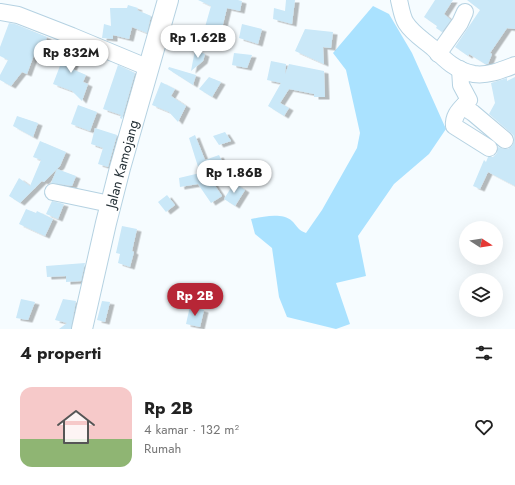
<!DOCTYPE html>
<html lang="id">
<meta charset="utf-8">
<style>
body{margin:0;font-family:Jost,sans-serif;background:#f2f2f2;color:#222;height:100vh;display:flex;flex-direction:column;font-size:15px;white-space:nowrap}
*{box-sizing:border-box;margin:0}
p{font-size:13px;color:#767676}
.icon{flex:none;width:22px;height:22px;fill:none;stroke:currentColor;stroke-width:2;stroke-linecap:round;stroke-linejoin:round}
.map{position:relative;height:329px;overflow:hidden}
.details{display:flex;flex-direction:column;background:#fff;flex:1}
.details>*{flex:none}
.needle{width:26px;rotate:102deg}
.controls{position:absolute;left:459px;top:221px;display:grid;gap:8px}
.controls a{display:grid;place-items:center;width:44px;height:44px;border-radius:50%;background:#fff;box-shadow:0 4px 16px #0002;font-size:20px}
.price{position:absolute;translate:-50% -34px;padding:0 9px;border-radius:14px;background:#fff;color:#222;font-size:13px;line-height:26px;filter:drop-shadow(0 1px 2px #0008)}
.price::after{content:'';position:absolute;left:50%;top:24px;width:12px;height:9px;margin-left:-6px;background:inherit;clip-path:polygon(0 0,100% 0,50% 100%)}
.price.current{background:#b72636;color:#fff}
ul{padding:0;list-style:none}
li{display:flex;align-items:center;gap:12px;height:100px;padding:0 20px}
li span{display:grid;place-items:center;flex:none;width:112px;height:80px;border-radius:12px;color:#555}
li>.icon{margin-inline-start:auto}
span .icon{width:48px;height:48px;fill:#fffc;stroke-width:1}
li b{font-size:17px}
h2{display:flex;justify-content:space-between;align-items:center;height:48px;padding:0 20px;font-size:17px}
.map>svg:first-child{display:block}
</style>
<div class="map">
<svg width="515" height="329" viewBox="0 0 515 329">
<defs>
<filter id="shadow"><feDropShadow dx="4.5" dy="2.5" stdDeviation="0" flood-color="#0004"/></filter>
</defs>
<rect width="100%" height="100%" fill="#f6fcff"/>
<path fill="#aae2ff" d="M373 6 389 14 412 53 446 129 429 154 394 184 358 236 366 276 336 283 350 324 336 329 287 317 279 297 272 248 255 234 251 219C262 217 282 212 292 221 297 226 299 231 306 233L322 210 357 148 360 133 346 70 333 53Z"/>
<g fill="#cae8f8" filter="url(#shadow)">
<path d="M198 0H238L242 1 240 11 227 8 219 41 203 34 211 6Z"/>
<path d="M286 0H295L292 24 273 19 274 8 285 11Z"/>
<path d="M435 0H453L444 14 451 20 442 32 436 28 437 26 424 17Z"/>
<path d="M467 0H515V29L507 28 490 53 492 54 488 64H485L469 54 468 56 455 47 480 10Z"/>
<path d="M128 5 138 8 137 10 151 16 147 33 132 27 129 39 113 35V39L102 38 104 24 111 26 110 8H127Z"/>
<path d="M9 23 15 24 47 37 40 58 34 55 27 74 22 72 11 86 0 80V75L8 60 0 56V47Z"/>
<path d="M242 24 262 29 258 44 239 38Z"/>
<path d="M305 29 333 32 331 48 323 47 324 64 295 51Z"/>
<path d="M68 45 80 49 72 69 86 75 83 82 88 84 82 101 72 91 53 84Z"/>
<path d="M195 50 205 54 203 61 191 71Z"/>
<path d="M234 53 252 55 247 68 232 65Z"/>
<path d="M271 61 286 64 285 74 289 64 324 71 325 97H314V94L289 89 280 103 289 108 284 116 268 106 281 83 267 80Z"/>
<path d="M118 65 135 73 122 119 120 118 121 115 103 109Z"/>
<path d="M169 67 196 75 193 85 168 69Z"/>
<path d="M209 77 221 82 212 97 199 89Z"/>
<path d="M515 77V186L488 172 480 189 473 186 484 160 486 162 488 157H493L497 153 498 147 503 149H508L512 146 514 141V136L511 133 489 114 495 103 491 83 507 78V81Z"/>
<path d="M161 82 175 89 171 96 186 106 178 122 169 112 152 105Z"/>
<path d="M78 105 97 112 90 131 71 124Z"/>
<path d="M17 116 38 123 33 137 13 126Z"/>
<path d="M95 128 117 135 108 167 98 164 103 148 91 144Z"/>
<path d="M225 132 231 141 219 145 213 136Z"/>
<path d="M195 135 205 160 219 155 224 165 208 169 214 184 222 196 211 203 198 184 180 187 179 178 200 173 189 138Z"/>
<path d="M40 141 66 152 60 166 44 182 42 181 20 203 9 196 19 178 30 186 41 160 33 157Z"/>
<path d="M57 169 76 176 72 186 51 183Z"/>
<path d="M234 183 245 190 235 206 224 199Z"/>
<path d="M167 195 175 205 166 212 158 202Z"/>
<path d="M52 201 64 204 58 219 46 214Z"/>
<path d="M26 209 36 213 37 211 53 219 45 236 19 224Z"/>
<path d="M122 226 137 229 132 251 134 252 130 267 118 263 120 254 116 253Z"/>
<path d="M85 263 81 281 66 282V276L47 277 46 266Z"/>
<path d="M21 299 35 302 28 320 16 318Z"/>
<path d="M63 299 76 301 71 329H59L67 323 55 320Z"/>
<path d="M102 301 110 302 105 322 97 320Z"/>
<path d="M190 306 204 310 200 327 186 324Z"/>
</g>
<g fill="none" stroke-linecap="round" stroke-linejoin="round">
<defs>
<g id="minor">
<path d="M399 0C401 8 402 17 406 23 413 34 424 40 433 48 445 60 456 71 474 74 488 76 502 70 515 65"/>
<path d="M0 12 18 15 72 36 149 68"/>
<path d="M438 54 460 23 465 12"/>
<path d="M460 69 461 85 469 100 464 105V107L473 113 505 140"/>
<path d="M464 105C458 111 453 117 454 126L489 148"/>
<path d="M53 192 110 204"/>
</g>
<path id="major" d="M82 329 106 223 120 168 168 0"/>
</defs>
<use href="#minor" stroke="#b5d2e2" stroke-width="18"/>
<use href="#major" stroke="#b5d2e2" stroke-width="22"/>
<use href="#minor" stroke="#fff" stroke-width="16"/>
<use href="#major" stroke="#fff" stroke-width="20"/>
</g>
<g text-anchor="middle" stroke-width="3" stroke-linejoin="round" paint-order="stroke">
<g font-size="14" fill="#263137" stroke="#fff">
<text transform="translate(122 164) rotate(-75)" y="5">Jalan Kamojang</text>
</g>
</g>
</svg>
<div class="controls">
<a><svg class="needle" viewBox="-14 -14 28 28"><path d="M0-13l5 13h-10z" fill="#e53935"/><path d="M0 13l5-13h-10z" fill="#767676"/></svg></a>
<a><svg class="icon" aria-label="layers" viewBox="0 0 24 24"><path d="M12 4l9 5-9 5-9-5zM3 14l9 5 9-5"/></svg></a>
</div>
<b class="price" style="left:198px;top:59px">Rp 1.62B</b>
<b class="price" style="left:71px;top:74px">Rp 832M</b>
<b class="price" style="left:234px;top:194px">Rp 1.86B</b>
<b class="price current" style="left:195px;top:317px">Rp 2B</b>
</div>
<section class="details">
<h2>4 properti<svg class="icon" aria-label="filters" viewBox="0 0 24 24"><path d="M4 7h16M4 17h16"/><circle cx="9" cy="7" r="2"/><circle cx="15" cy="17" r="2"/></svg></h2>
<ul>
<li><span style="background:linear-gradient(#f6c9c9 65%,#8fb573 0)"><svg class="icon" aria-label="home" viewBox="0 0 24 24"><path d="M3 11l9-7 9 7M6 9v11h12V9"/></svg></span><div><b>Rp 2B</b><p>4 kamar · 132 m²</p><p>Rumah</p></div><svg class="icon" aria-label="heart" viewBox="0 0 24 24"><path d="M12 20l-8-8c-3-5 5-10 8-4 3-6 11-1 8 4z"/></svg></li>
</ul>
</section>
